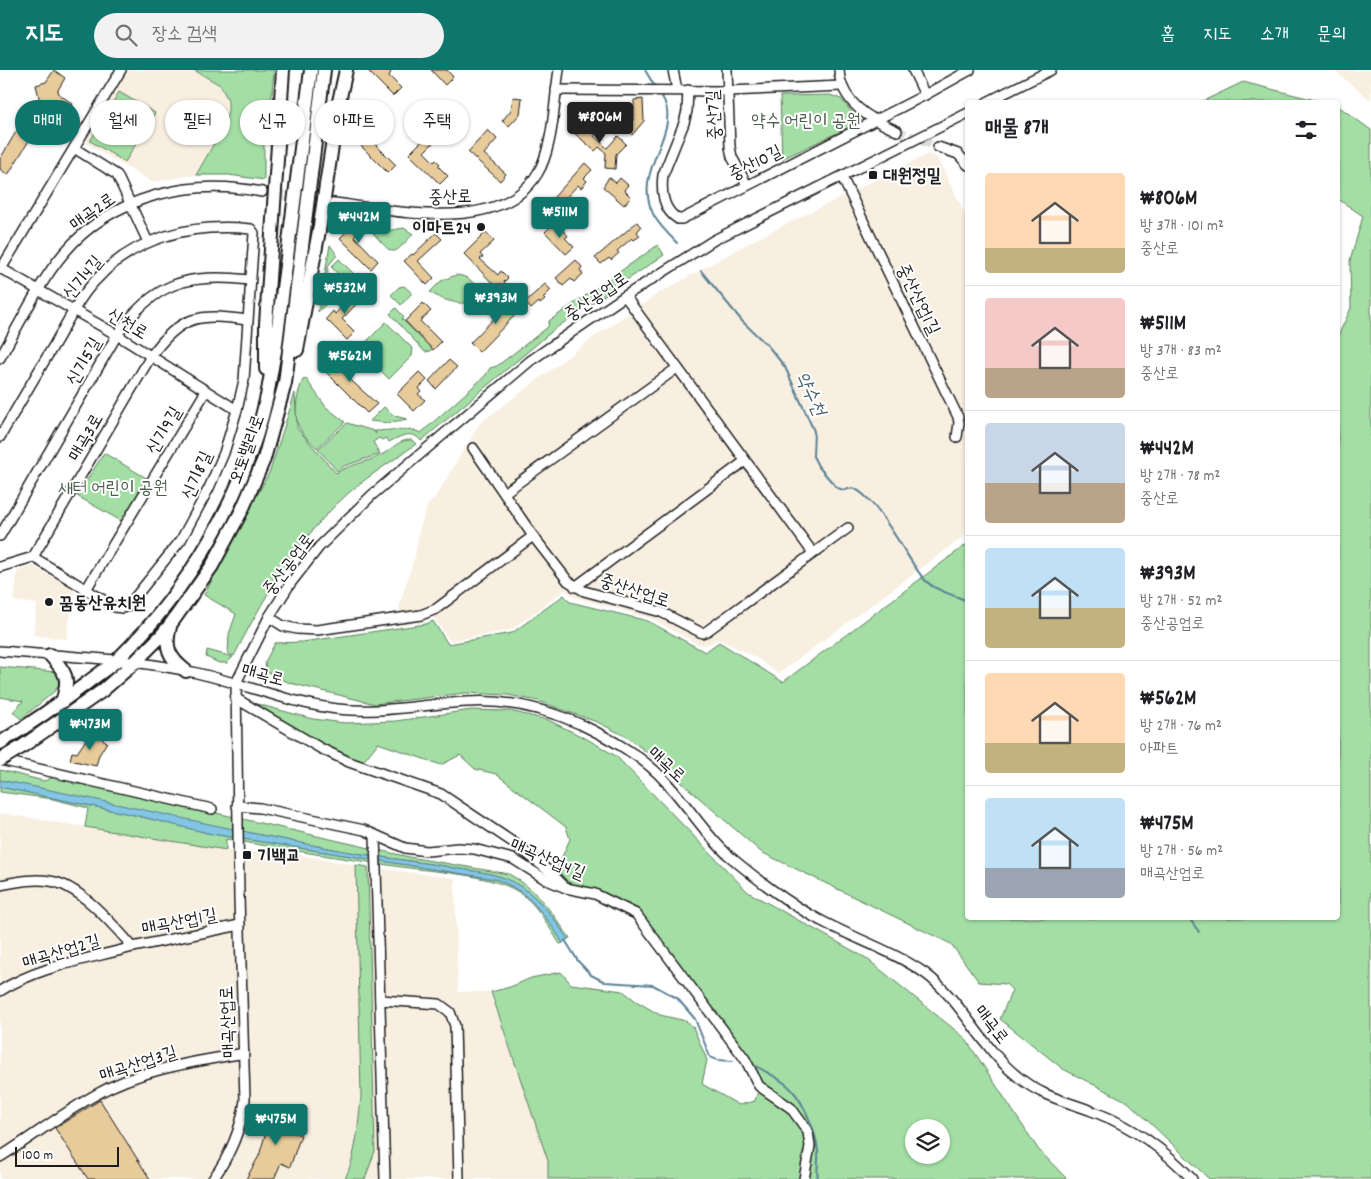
<!DOCTYPE html>
<html lang="ko">
<meta charset="utf-8">
<style>
body{margin:0;font-family:Dekko,"Poor Story",sans-serif;background:#f2f2f2;color:#202124;height:100vh;display:flex;flex-direction:column;font-size:19px;white-space:nowrap}
*{box-sizing:border-box;margin:0}
p{font-size:16px;color:#757577}
.icon{flex:none;width:28px;height:28px;fill:none;stroke:currentColor;stroke-width:2;stroke-linecap:round;stroke-linejoin:round}
.map{position:relative;flex:1;overflow:hidden}
.sheet{position:absolute;left:965px;top:30px;width:375px;height:820px;display:flex;flex-direction:column;background:#fff;border-radius:5px;box-shadow:0 1px 4px #0004}
.sheet>*{flex:none}
.guide{position:absolute;left:15px;top:30px;width:475px;height:45px;display:flex;gap:10px}
.tools{position:absolute;left:905px;top:1049px;display:grid;gap:10px}
.tools a{display:grid;place-items:center;width:45px;height:45px;border-radius:50%;background:#fff;box-shadow:0 1px 4px #0004;font-size:25px}
.scale{position:absolute;left:15px;bottom:12px;width:104px;box-sizing:border-box;padding-left:5px;border:2px solid #1c1c1c;border-top:0;font-size:14px;line-height:18px;white-space:nowrap;color:#1c1c1c;-webkit-text-stroke:4px #fff;paint-order:stroke}
.price{position:absolute;translate:-50% -42px;padding:0 11px;border-radius:5px;background:#0f766e;color:#fff;font-size:16px;line-height:32px;filter:drop-shadow(0 1px 2px #0008)}
.price::after{content:'';position:absolute;left:50%;top:30px;width:15px;height:11px;margin-left:-8px;background:inherit;clip-path:polygon(0 0,100% 0,50% 100%)}
.price.on{background:#222;color:#fff}
ul{padding:0;list-style:none}
li{display:flex;align-items:center;gap:15px;height:125px;padding:0 20px}
li+li{border-top:1px solid #e0e0e0}
li span{display:grid;place-items:center;flex:none;width:140px;height:100px;border-radius:5px;color:#555}
li>.icon{margin-inline-start:auto}
span .icon{width:60px;height:60px;fill:#fffc;stroke-width:1}
li b{font-size:21px}
h2{display:flex;justify-content:space-between;align-items:center;height:60px;padding:0 20px;font-size:21px}
.chip{padding:0 18px;border-radius:22px;background:#fff;box-shadow:0 1px 4px #0004;font-size:18px;line-height:45px}
.chip.on{background:#0f766e;color:#fff}
header{display:flex;align-items:center;gap:30px;box-sizing:border-box;height:70px;padding:0 25px;background:#0f766e;color:#fff}
header strong{font-size:24px}
nav{display:flex;gap:28px;margin-inline-start:auto;font-size:18px}
.search{width:350px;height:45px;background:#f2f2f2;display:flex;align-items:center;gap:12px;box-sizing:border-box;padding:0 18px;border-radius:28px;color:#757577;font-size:19px}
.map>svg:first-child{display:block}
</style>
<header>
<strong>지도</strong>
<div class="search"><svg class="icon" aria-label="search" viewBox="0 0 24 24"><circle cx="10" cy="10" r="6"/><path d="M15 15l6 6"/></svg>장소 검색</div>
<nav><a>홈</a><a>지도</a><a>소개</a><a>문의</a></nav>
</header>
<div class="map">
<svg width="1371" height="1109" viewBox="0 0 1371 1109">
<rect width="100%" height="100%" fill="#fff"/>
<filter id="ink" filterUnits="userSpaceOnUse"><feTurbulence type="fractalNoise" baseFrequency=".02" numOctaves="2"/><feDisplacementMap in="SourceGraphic" scale="10" xChannelSelector="R" yChannelSelector="G"/><feConvolveMatrix kernelMatrix="1 2 1 2 8 2 1 2 1" color-interpolation-filters="sRGB"/></filter>
<g filter="url(#ink)">
<g fill="#f8efe1">
<path d="M128 0H194L219 15 224 23 227 31 228 41 224 54 195 105 152 112 87 74 86 70Z"/>
<path d="M1333 0H1371V30Z"/>
<path d="M928 84 937 87 967 148V464L778 604 755 587 718 569 706 575 697 574 652 549 574 527 565 520 511 560 450 571 433 547 423 552 400 555 399 536 415 486 419 461 427 436 434 429 480 353 597 265 656 225 758 168Z"/>
<path d="M33 496 75 519 66 569 33 565 37 534 14 531 17 501Z"/>
<path d="M0 743 226 780 298 785 356 795 361 1027 358 1064 351 1097 345 1109H0Z"/>
<path d="M368 797 455 808 458 922H490L548 1091V1109H365L375 1081Z"/>
</g>
<g fill="#a3dea4" stroke="#607d60" fill-rule="evenodd">
<path d="M194 0H274L269 58 264 72V110L229 105H196L225 54 228 41V30L220 15Z"/>
<path d="M1243 12 1323 32H1201Z"/>
<path d="M119 22 155 43 125 92 90 71Z"/>
<path d="M830 25 841 29 857 48 856 54 782 89 780 26Z"/>
<path d="M1338 36 1371 60V1109H1209L1128 1032 1063 999 1000 949 1012 920 1006 914 979 912 951 874 761 782 649 684 627 667 597 652 538 631 508 625 465 623 375 634 290 613 273 606 266 600 265 592 275 573 302 572 426 554 433 551 448 574 512 563 564 525 570 532 648 551 705 582 719 572 783 612 967 474 968 848H1338V266L1351 238 1350 191 1363 146 1338 129Z"/>
<path d="M404 158 413 164C391 188 394 186 373 163Z"/>
<path d="M330 175 337 185 328 196C327 205 329 217 336 224L318 242Z"/>
<path d="M658 175 664 185 556 258 421 371C412 359 399 367 389 372L386 368 382 370 379 368 373 372 380 384 344 396 337 401 318 379 347 353 374 361 376 364 375 361C389 361 408 356 421 363L485 306 490 298 497 296 548 257 549 251Z"/>
<path d="M339 189 354 204 346 212 331 197Z"/>
<path d="M456 205C471 206 480 217 481 232 462 235 446 233 430 222L441 211Z"/>
<path d="M404 216 412 223 401 235 391 225 399 217Z"/>
<path d="M396 238 404 247 402 249 432 279 430 281 425 282 390 244Z"/>
<path d="M386 252 413 279 412 286 389 309 359 279Z"/>
<path d="M306 309 326 337 345 352 317 378C311 372 303 365 299 357 293 346 297 321 303 310Z"/>
<path d="M295 323 297 358 336 403C350 394 366 393 381 385 392 380 398 369 412 370L416 374C390 393 361 410 339 432 294 475 262 531 234 586L228 584 229 564 236 544 204 525 270 401Z"/>
<path d="M384 337 395 346 407 349 388 353 370 351Z"/>
<path d="M104 383 148 409 123 452 77 426Z"/>
<path d="M207 580 233 587 227 593H219L206 587Z"/>
<path d="M0 597 57 602 61 610 55 621 21 649 13 642 23 631 0 627Z"/>
<path d="M257 634 313 649 345 653 396 651 471 640 510 641 548 650 587 669 616 686 748 822 866 888 965 968 1038 1079 1067 1109H548V1091L491 922 510 917 531 908 561 902 571 914 623 921 636 931 660 945 686 951 693 957 707 990 702 1014 739 1035 755 1031 761 1010 702 924 680 899 636 839 628 834 567 815 557 798 570 769 566 757 496 704 475 699 460 685 441 695 378 673 362 693 337 684 252 635ZM914 1058H941V1085H914Z"/>
<path d="M0 700 44 711 57 706 71 710 73 714 94 715 409 787 509 804C537 819 552 843 570 868L568 869C552 845 537 824 511 811 497 804 481 802 467 800 430 793 392 789 355 783 236 762 118 734 0 710Z"/>
<path d="M0 717 130 744 212 764 495 809C528 820 544 844 563 873L560 874C547 855 537 833 517 821 486 803 431 802 395 796 339 788 283 779 226 769V780L85 757 88 738 53 729 0 722Z"/>
<path d="M356 795 368 797 375 1081 365 1109H345C357 1083 358 1055 361 1027Z"/>
</g>
<path fill="#83c5e4" stroke="#5a8194" d="M0 710C119 733 236 762 355 783 392 789 430 793 467 800 481 802 497 804 511 811 537 824 552 845 568 869L563 873C544 844 528 820 495 809L212 764 130 744 0 717Z"/>
<g fill="none" stroke-linecap="round" stroke-linejoin="round">
<g stroke="#5a8194" stroke-width="2">
<path d="M645 0 655 17"/>
<path d="M661 25C686 61 629 99 654 146 660 156 669 165 677 173"/>
<path d="M701 201 742 251 768 276 785 297 814 361 813 386 818 396 837 418 844 420 853 418C877 427 906 487 923 508 933 520 953 525 968 531"/>
<path d="M1189 848 1199 862"/>
<path d="M565 870 578 891 591 905 605 912 653 915 677 928 695 949 710 987 717 990 733 991"/>
<path d="M756 996C767 1003 784 1010 792 1020 804 1033 817 1064 818 1082 819 1091 816 1099 818 1109"/>
</g>
</g>
<g fill="#e7cb9b" stroke="#1c1c1c">
<path d="M54 0 65 8 58 20 59 24 73 34 66 46 52 37 42 40 36 15 46 12Z"/>
<path d="M367 0H392L389 6 401 18 393 26Z"/>
<path d="M431 0H447L453 7 445 15Z"/>
<path d="M513 27 522 28 520 44 509 56 502 51 511 40Z"/>
<path d="M643 29 644 51 632 65 624 58 634 49V30Z"/>
<path d="M376 52 385 61 373 72 396 95 388 103 357 72Z"/>
<path d="M580 53 587 59 591 55 599 61 594 66 607 78 618 66 626 74 616 84 615 99 605 98 606 83 599 77 595 81 573 62Z"/>
<path d="M20 55 33 64 8 105 0 99V89Z"/>
<path d="M488 60 497 69 484 84 506 104 500 111 468 82Z"/>
<path d="M428 65 434 72 424 82 434 92 436 90 440 94 438 96 448 106 440 114 409 84Z"/>
<path d="M585 93 592 100 584 108 587 111 581 118 578 115 560 134 564 139 556 148 545 137Z"/>
<path d="M609 107 616 113 620 108 628 115 624 120 631 127 624 135 603 117Z"/>
<path d="M360 148 366 154 354 166 378 191 371 199 340 168Z"/>
<path d="M637 152 641 157 637 162 640 166 634 170 632 168 617 181 619 183 611 190 609 188 601 194 595 188Z"/>
<path d="M552 155 560 163 563 160 568 166 565 168 574 177 566 184 545 162Z"/>
<path d="M486 162 494 171 480 184 483 187 480 189 498 205 501 201 508 208 504 212 510 218 503 224 464 184Z"/>
<path d="M436 163 442 169 418 191 434 208 427 215 404 191 412 184 413 185Z"/>
<path d="M576 190 582 197 580 200 583 204 574 212 571 209 563 216 556 208Z"/>
<path d="M545 214 551 220 543 228 545 230 540 234 539 232 531 239 525 232Z"/>
<path d="M359 218 366 224 342 249 355 262 347 270 326 249 333 241 335 244Z"/>
<path d="M513 229 522 238 479 282 470 273Z"/>
<path d="M423 233 431 241 420 251 441 272 433 280 405 251Z"/>
<path d="M350 282 357 289 343 303 377 334 367 343 326 302Z"/>
<path d="M449 290 457 297 436 319 429 311Z"/>
<path d="M419 302 427 310 419 318 421 321 418 324 425 330 414 341 397 324Z"/>
<path d="M91 662 107 672 99 685 96 696 70 690 72 682 77 683Z"/>
<path d="M100 1030 150 1109H88L55 1058Z"/>
<path d="M273 1038 296 1043 292 1062 301 1065 290 1097 281 1093 274 1109H246L259 1086Z"/>
</g>
<g fill="none" stroke-linecap="round" stroke-linejoin="round">
<g stroke="#ddd" stroke-width="9" stroke-dasharray="9 4.5" stroke-linecap="butt">
<path d="M897 61 938 77"/>
<path d="M262 122 329 132"/>
</g>
<defs>
<g id="minor">
<path d="M673 0 677 20"/>
<path d="M727 0 730 77 732 87 747 115"/>
<path d="M839 0C841 33 870 49 897 61"/>
<path d="M913 0 925 25"/>
<path d="M556 20 728 21 841 16"/>
<path d="M688 20 687 41 684 53 663 105C661 121 663 140 678 149H682L925 25 970 0"/>
<path d="M987 32 1051 0"/>
<path d="M938 77 958 84 968 95"/>
<path d="M74 78 117 105 148 172"/>
<path d="M842 107 958 347 959 353 957 367"/>
<path d="M334 133C394 140 507 168 541 97 554 68 554 31 559 0"/>
<path d="M0 198 117 265 237 340"/>
<path d="M1 199 121 0"/>
<path d="M625 226 813 483"/>
<path d="M0 288C19 255 40 211 64 183 113 125 191 108 262 122"/>
<path d="M0 367C18 336 36 305 54 275 67 253 78 229 95 211 135 166 193 153 251 159L254 163 244 310 237 340 224 383 209 418 181 470 128 536 122 538 115 537 33 487"/>
<path d="M473 378 533 466 568 511 584 521 661 542 702 563 707 561 848 458"/>
<path d="M504 423 677 298"/>
<path d="M0 466 117 265C154 212 187 203 250 210"/>
<path d="M0 497 33 487 151 286C181 245 199 243 247 250"/>
<path d="M575 517 745 391"/>
<path d="M87 518 206 321"/>
<path d="M269 547 283 556 297 559 317 560 421 545 436 539 533 466"/>
<path d="M0 581C65 587 133 588 197 603 244 614 290 633 337 639 381 644 423 634 466 632 504 629 545 639 580 654 609 668 643 686 665 711 687 734 704 763 727 784 754 807 785 831 816 848 852 868 892 880 926 904 963 932 981 977 1017 1006 1043 1028 1067 1031 1097 1043 1133 1057 1166 1081 1192 1109"/>
<path d="M235 628 320 678 349 692 441 724 514 773 550 802 562 814"/>
<path d="M0 690 212 739"/>
<path d="M237 736 260 738 364 760 405 778 427 781 458 778 474 779 513 789 545 809 566 818 595 824 636 844 745 989 759 1016 791 1038 804 1056 808 1062 810 1076 804 1109"/>
<path d="M375 765 385 1109"/>
<path d="M0 815C16 812 33 808 50 811 80 815 113 855 133 877L240 855"/>
<path d="M0 921C39 896 89 889 133 877"/>
<path d="M380 930 439 934 450 942 455 956 459 1109"/>
<path d="M0 1087C32 1067 63 1043 97 1024 141 999 195 992 244 983"/>
<path d="M213 1109C231 1084 241 1060 245 1030L239 827 236 613 269 547 290 514 319 477 372 425 530 291 569 264 625 226 714 170 968 43"/>
</g>
<g id="highway">
<path d="M297 280 320 155 338 36 346 0"/>
<path d="M266 299V254L283 0"/>
<path d="M170 557C164 577 169 588 186 601"/>
<path d="M50 585C67 604 70 608 62 632"/>
<path d="M0 673C30 654 59 634 87 613 97 605 108 598 117 590 189 520 245 424 267 326 270 311 272 296 275 281L311 0"/>
<path d="M20 678 102 621 134 593 160 567 170 555 212 496 242 440 264 389 285 313 324 0"/>
</g>
</defs>
<use href="#minor" stroke="#1c1c1c" stroke-width="12"/>
<use href="#highway" stroke="#1c1c1c" stroke-width="16"/>
<use href="#minor" stroke="#fff" stroke-width="9"/>
<use href="#highway" stroke="#fff" stroke-width="12"/>
<defs>
<path id="highway-bridge" d="M0 690 20 678"/>
</defs>
<use href="#highway-bridge" stroke="#1c1c1c" stroke-width="16" stroke-linecap="butt"/>
<use href="#highway-bridge" stroke="#fff" stroke-width="12"/>
</g>
</g>
<g fill="#1c1c1c" stroke="#fff" stroke-width="2">
<rect x="868" y="100" width="10" height="10" rx="2.5"/>
<circle cx="481" cy="157" r="5"/>
<circle cx="49" cy="532" r="5"/>
<rect x="242" y="780" width="10" height="10" rx="2.5"/>
</g>
<g text-anchor="middle" stroke-width="4" stroke-linejoin="round" paint-order="stroke">
<g font-size="18" fill="#1c1c1c" stroke="#fff">
<text transform="translate(713 45) rotate(-93)" y="6">중산7길</text>
<text transform="translate(755 92) rotate(-27)" y="6">중산10길</text>
<text transform="translate(450 126) rotate(-1)" y="6">중산로</text>
<text transform="translate(92 141) rotate(-35)" y="6">매곡2로</text>
<text transform="translate(82 207) rotate(-50)" y="6">신기4길</text>
<text transform="translate(596 226) rotate(-34)" y="6">중산공업로</text>
<text transform="translate(919 229) rotate(64)" y="6">중산산업1길</text>
<text transform="translate(128 253) rotate(31)" y="6">신천로</text>
<text transform="translate(83 291) rotate(-60)" y="6">신기5길</text>
<text transform="translate(163 360) rotate(-59)" y="6">신기9길</text>
<text transform="translate(85 367) rotate(-60)" y="6">매곡3로</text>
<text transform="translate(246 379) rotate(-70)" y="6">오토밸리로</text>
<text transform="translate(196 405) rotate(-66)" y="6">신기8길</text>
<text transform="translate(288 494) rotate(-53)" y="6">중산공업로</text>
<text transform="translate(635 520) rotate(18)" y="6">중산산업로</text>
<text transform="translate(263 604) rotate(15)" y="6">매곡로</text>
<text transform="translate(667 694) rotate(43)" y="6">매곡로</text>
<text transform="translate(548 788) rotate(23)" y="6">매곡산업4길</text>
<text transform="translate(179 851) rotate(-11)" y="6">매곡산업1길</text>
<text transform="translate(61 881) rotate(-17)" y="6">매곡산업2길</text>
<text transform="translate(227 952) rotate(-92)" y="6">매곡산업로</text>
<text transform="translate(992 954) rotate(52)" y="6">매곡로</text>
<text transform="translate(138 993) rotate(-18)" y="6">매곡산업3길</text>
</g>
<g font-size="18" fill="#4b604c" stroke="#fff">
<text x="806" y="56">약수 어린이 공원</text>
<text x="113" y="423">새터 어린이 공원</text>
</g>
<g font-size="18" font-weight="bold" fill="#1c1c1c" stroke="#fff" text-anchor="start">
<text x="883" y="111">대원정밀</text>
<text x="471" y="163" text-anchor="end">이마트24</text>
<text x="59" y="538">꿈동산유치원</text>
<text x="257" y="791">기백교</text>
</g>
<g font-size="19" font-style="italic" fill="#45606c" stroke="#fff">
<text transform="translate(812 323) rotate(65)" y="7">약수천</text>
</g>
</g>
</svg>
<div class="tools">
<a><svg class="icon" aria-label="layers" viewBox="0 0 24 24"><path d="M12 4l9 5-9 5-9-5zM3 14l9 5 9-5"/></svg></a>
</div>
<div class="scale">100 m</div>
<b class="price on" style="left:600px;top:74px">₩806M</b>
<b class="price" style="left:560px;top:169px">₩511M</b>
<b class="price" style="left:359px;top:174px">₩442M</b>
<b class="price" style="left:345px;top:245px">₩532M</b>
<b class="price" style="left:496px;top:255px">₩393M</b>
<b class="price" style="left:350px;top:313px">₩562M</b>
<b class="price" style="left:90px;top:681px">₩473M</b>
<b class="price" style="left:276px;top:1076px">₩475M</b>
<div class="guide">
<a class="chip on">매매</a>
<a class="chip">월세</a>
<a class="chip">필터</a>
<a class="chip">신규</a>
<a class="chip">아파트</a>
<a class="chip">주택</a>
</div>
<section class="sheet">
<h2>매물 8개<svg class="icon" aria-label="filters" viewBox="0 0 24 24"><path d="M4 7h16M4 17h16"/><circle cx="9" cy="7" r="2"/><circle cx="15" cy="17" r="2"/></svg></h2>
<ul>
<li><span style="background:linear-gradient(#ffd9b3 75%,#c2b280 0)"><svg class="icon" aria-label="home" viewBox="0 0 24 24"><path d="M3 11l9-7 9 7M6 9v11h12V9"/></svg></span><div><b>₩806M</b><p>방 3개 · 101 m²</p><p>중산로</p></div></li>
<li><span style="background:linear-gradient(#f6c9c9 70%,#b9a48a 0)"><svg class="icon" aria-label="home" viewBox="0 0 24 24"><path d="M3 11l9-7 9 7M6 9v11h12V9"/></svg></span><div><b>₩511M</b><p>방 3개 · 83 m²</p><p>중산로</p></div></li>
<li><span style="background:linear-gradient(#c9d6e8 60%,#b9a48a 0)"><svg class="icon" aria-label="home" viewBox="0 0 24 24"><path d="M3 11l9-7 9 7M6 9v11h12V9"/></svg></span><div><b>₩442M</b><p>방 2개 · 78 m²</p><p>중산로</p></div></li>
<li><span style="background:linear-gradient(#bfe0f5 60%,#c2b280 0)"><svg class="icon" aria-label="home" viewBox="0 0 24 24"><path d="M3 11l9-7 9 7M6 9v11h12V9"/></svg></span><div><b>₩393M</b><p>방 2개 · 52 m²</p><p>중산공업로</p></div></li>
<li><span style="background:linear-gradient(#ffd9b3 70%,#c2b280 0)"><svg class="icon" aria-label="home" viewBox="0 0 24 24"><path d="M3 11l9-7 9 7M6 9v11h12V9"/></svg></span><div><b>₩562M</b><p>방 2개 · 76 m²</p><p>아파트</p></div></li>
<li><span style="background:linear-gradient(#bfe0f5 70%,#9aa5b1 0)"><svg class="icon" aria-label="home" viewBox="0 0 24 24"><path d="M3 11l9-7 9 7M6 9v11h12V9"/></svg></span><div><b>₩475M</b><p>방 2개 · 56 m²</p><p>매곡산업로</p></div></li>
</ul>
</section>
</div>
